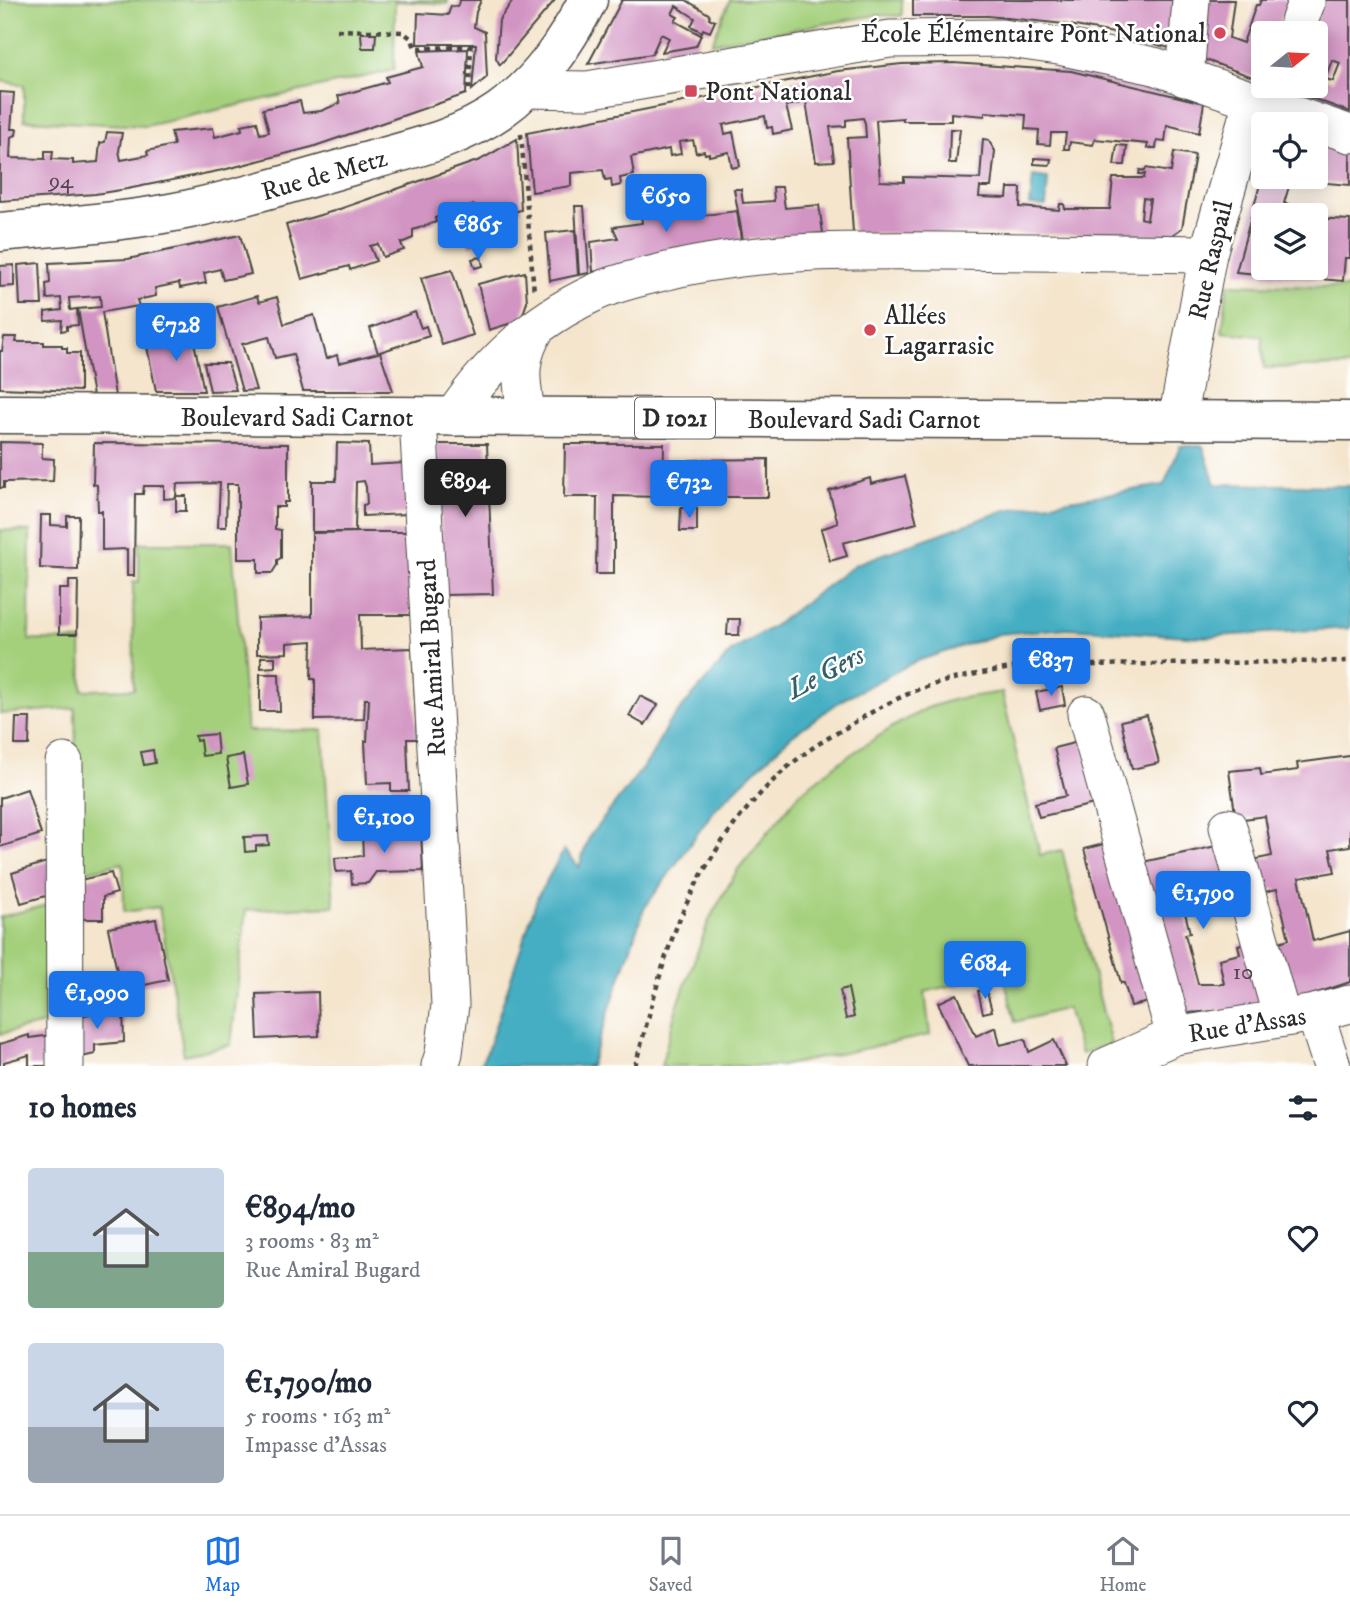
<!DOCTYPE html>
<meta charset="utf-8">
<style>
body{margin:0;font-family:"IM FELL DW Pica",serif;background:#f6f6f7;color:#1f2937;height:100vh;display:flex;flex-direction:column;font-size:26px;white-space:nowrap}
*{box-sizing:border-box;margin:0}
p{font-size:23px;color:#747a83}
.icon{flex:none;width:38px;height:38px;fill:none;stroke:currentColor;stroke-width:2;stroke-linecap:round;stroke-linejoin:round}
.map{position:relative;height:1066px;overflow:hidden}
.panel{display:flex;flex-direction:column;background:#fff;flex:1}
.panel>*{flex:none}
.needle{width:46px;rotate:72deg}
.controls{position:absolute;left:1251px;top:21px;display:grid;gap:14px}
.controls a{display:grid;place-items:center;width:77px;height:77px;border-radius:7px;background:#fff;box-shadow:0 4px 18px #0003;font-size:35px}
.price{position:absolute;translate:-50% -60px;padding:0 16px;border-radius:7px;background:#1a73e8;color:#fff;font-size:23px;line-height:46px;filter:drop-shadow(0 2px 4px #0008)}
.price::after{content:'';position:absolute;left:50%;top:42px;width:21px;height:16px;margin-left:-10px;background:inherit;clip-path:polygon(0 0,100% 0,50% 100%)}
.price.on{background:#222;color:#fff}
ul{padding:0;list-style:none}
li{display:flex;align-items:center;gap:21px;height:175px;padding:0 28px}
li span{display:grid;place-items:center;flex:none;width:196px;height:140px;border-radius:7px;color:#555}
li>.icon{margin-inline-start:auto}
span .icon{width:84px;height:84px;fill:#fffc;stroke-width:1}
li b{font-size:30px}
h2{display:flex;justify-content:space-between;align-items:center;height:84px;padding:0 28px;font-size:30px}
.dock{display:flex;justify-content:space-around;align-items:center;height:98px;border-top:2px solid #e0e1e3;background:#fff;font-size:19px;color:#747a83}
.dock a{display:grid;justify-items:center;gap:4px}
.dock .on{color:#1a73e8}
.map>svg:first-child{display:block}
</style>
<div class="map">
<svg width="1350" height="1066" viewBox="0 0 1350 1066">
<rect width="100%" height="100%" fill="#fff"/>
<filter id="ink" filterUnits="userSpaceOnUse"><feTurbulence type="fractalNoise" baseFrequency=".0143" numOctaves="2"/><feDisplacementMap in="SourceGraphic" scale="14" xChannelSelector="R" yChannelSelector="G"/><feConvolveMatrix kernelMatrix="1 2 1 2 8 2 1 2 1" color-interpolation-filters="sRGB"/></filter>
<filter id="wash" filterUnits="userSpaceOnUse"><feTurbulence type="fractalNoise" baseFrequency=".00686" numOctaves="4" result="noise"/><feDisplacementMap in="SourceGraphic" scale="28" xChannelSelector="R" yChannelSelector="G"/><feGaussianBlur stdDeviation="1.57" result="paint"/><feColorMatrix in="noise" values="0 0 0 0 0 0 0 0 0 0 0 0 0 0 0 0 0 1.4 0 .05"/><feComposite in="paint" operator="in"/></filter>
<g filter="url(#wash)">
<rect width="100%" height="100%" fill="#f4e5cc"/>
<g fill="#a4d07c" stroke="#687e54" stroke-width="2">
<path d="M0 0H448L447 4 395 1 394 70 146 126 24 120V85L0 81Z"/>
<path d="M730 0H902V16L877 15 712 43Z"/>
<path d="M1228 284 1350 288V366L1264 368 1262 336 1222 332Z"/>
<path d="M0 530 30 531 29 640 81 641 82 690 134 689 133 582H139V543H232L247 731 323 730 334 906 246 910 231 1045 184 1055 159 907 124 912 123 863 78 873 75 708 0 714Z"/>
<path d="M1002 692 1040 855 1062 850 1111 1044 1081 1054 1067 1008 1015 1022 1003 972 925 992 930 1035 781 1066H661L676 1010 710 918 738 869 800 793 838 763 894 726 927 708 955 699Z"/>
<path d="M50 904 49 1023 0 1034V917Z"/>
</g>
<g fill="#44aec2" stroke="#386c76" stroke-width="2">
<path d="M1033 176 1048 178 1046 206 1030 205Z"/>
<path d="M1180 446H1203L1215 484 1350 486V628L1201 637 1068 628 999 634 914 662 842 700 791 736 715 809 644 909 590 1066H479L487 1051 538 896 564 850 579 867 589 837 651 757 667 725 731 652 775 625 856 564 1006 510 1164 485Z"/>
</g>
<g id="blocks">
<g fill="#d294c2" fill-rule="evenodd">
<path d="M460 0H481L476 12 474 27 485 32 487 77 472 90 476 44H417L418 13 448 15 451 6 457 7Z"/>
<path d="M509 0H555L500 65 496 58 499 20 512 2Z"/>
<path d="M622 0H686L710 15 709 18 715 21 710 32 703 29 702 32 691 26 695 18 676 6 672 14 678 17 675 21 701 35 696 46 662 52 669 38 661 34 652 54 588 64Z"/>
<path d="M913 0H1173L1184 5 1180 51 1119 34 1064 24 988 16H913Z"/>
<path d="M1206 0H1234L1229 38 1243 43 1256 5H1259L1261 0H1288L1276 33H1264V65L1258 79 1200 58Z"/>
<path d="M1324 0H1350V112L1290 90 1291 86H1316V33H1312ZM1332 60 1340 63 1333 81 1325 79Z"/>
<path d="M361 33H376L375 48H362Z"/>
<path d="M468 49 466 94 312 147 223 170 127 189 95 194 0 201V92L14 93 11 129H17L16 135 11 137 10 158 45 159V151H53L52 159 73 160V164L98 162 100 143 105 142 107 132 122 133 119 151 121 160 148 155 147 151 174 145 171 132 213 128 215 137 242 130 241 125 257 122 260 134 269 132 263 109 300 101 303 113 321 111 340 103 338 96 388 82 386 77 423 67 419 51Z"/>
<path d="M953 63 1071 71 1204 103 1199 133 1167 125 1165 142 1157 141 1156 148H1147L1148 144 1095 139 1093 145 1070 142 1069 149H1064L1066 133H1051L1050 145 1038 144 1039 130 1025 129 1026 115 985 112V116L951 113V121H903V118L876 120 880 181 904 182V177L980 179 983 139 988 140 995 151 991 187H980L979 197 1007 198 1008 188H1021L1020 207 1059 210 1060 204H1064L1065 209H1110L1113 178H1144L1145 174H1139L1140 170 1145 171 1146 168 1171 172 1174 152 1195 155 1182 228 1172 235 853 233 847 138 866 137 865 123 863 118 846 120V126L830 127 834 161 816 162 806 102 786 106 792 130 773 134 772 127 767 128 765 116 723 125 725 134 733 132 740 166 732 168 729 152 709 156V153L705 154 704 151 696 153 693 140 679 142 681 154 670 156 669 149 631 157 634 175 620 178 621 185 612 187 611 179 605 180 603 170 571 173V186L532 192 527 133 838 71 902 64ZM1143 198 1150 199 1147 220 1141 218Z"/>
<path d="M950 129H960L956 163H949Z"/>
<path d="M1316 132 1350 145V185L1291 180 1284 203 1294 206 1291 215H1264V268H1316V218L1350 220V258H1345L1343 281 1236 272 1262 177H1316Z"/>
<path d="M517 139 521 210 494 217 495 223 500 222 501 226 496 227 498 237 470 246 464 219 477 214 474 205 435 218 436 222 413 230V238L401 243 404 250 383 257 378 244 370 246 376 261 350 270 349 266 302 279 286 225 334 211 480 160Z"/>
<path d="M1117 145 1127 146 1125 165H1114Z"/>
<path d="M1034 158 1051 159 1050 165 1034 164Z"/>
<path d="M676 186 679 204 701 200 705 215 737 211 741 240 593 272 591 242 618 238 613 227 642 223 641 214 668 209 664 188Z"/>
<path d="M773 187H782L785 208 819 205 823 233 743 240 734 189H741L743 203 774 201Z"/>
<path d="M575 206H584L589 273 579 275Z"/>
<path d="M575 230 578 275 550 281 546 233Z"/>
<path d="M240 235 251 274 223 280 220 269 204 273 206 283 180 288 179 283 155 288 156 296 137 300 139 306 102 312 115 396H93L78 309 101 307 100 296 69 298 70 310 77 309 78 325 67 326V330L61 331 62 320 45 321V312L62 310 61 298 47 299 46 284 50 283 49 263 128 259Z"/>
<path d="M481 257 483 266 475 268 472 259Z"/>
<path d="M40 263 42 305H20L18 265Z"/>
<path d="M14 265V286L0 287V266Z"/>
<path d="M452 270 473 335 442 345 421 278Z"/>
<path d="M525 272 527 302 521 320 489 330 478 284Z"/>
<path d="M257 296 259 302 277 297 284 324 314 315 326 359 337 355 339 363 378 353 370 328 415 312 421 328 426 326 429 336 380 352 393 391H303L293 354 275 358 269 337 242 344 256 390 242 391 218 307Z"/>
<path d="M191 327 204 391H156L145 337 151 336 153 344 178 338 176 330Z"/>
<path d="M4 337H17L16 342H44V345H62V348H67V353H80V391L0 388V351H2Z"/>
<path d="M204 363H228L236 390 210 391Z"/>
<path d="M0 442 42 443V458L54 459 53 481 4 482V488H0Z"/>
<path d="M94 443 288 444V502H284V507H275V529L281 530V558L277 560V565L272 573H258V559H238V484H227L226 527H218L220 483 177 484 176 496H186V511H176V498L164 499V486H144L143 494H135L134 576H127V549L102 550V511H98L97 485 93 484Z"/>
<path d="M337 443 369 444 370 465 405 463 407 514 363 516V505L367 504 366 487 364 481 356 482 355 532H312V481H336Z"/>
<path d="M436 444H487L493 594 445 595Z"/>
<path d="M565 444H664L663 497 614 496V574H596L597 497H564Z"/>
<path d="M768 459V497H690V460Z"/>
<path d="M905 476 917 523 843 543 847 556 830 561 821 529 838 523 829 491 870 478 871 484Z"/>
<path d="M681 508H697V531H680Z"/>
<path d="M41 515H51V525L67 526V516H79L78 570 40 568Z"/>
<path d="M361 532H408L411 615H360L361 650 412 648 417 739H407L409 791H391V783L367 784 365 741H367L369 699H365L364 719 315 720V679H311L312 641 287 643V653L257 654V618L312 616V533Z"/>
<path d="M69 581H78L77 634H59V589H69Z"/>
<path d="M728 619H740L739 635H727Z"/>
<path d="M261 657H275V667L261 668Z"/>
<path d="M260 674H279L280 711H260Z"/>
<path d="M1062 687 1065 705 1040 710 1036 692Z"/>
<path d="M640 696 658 705 645 725 629 716Z"/>
<path d="M1147 715 1159 763 1132 769 1121 721Z"/>
<path d="M16 718H30L29 745H15Z"/>
<path d="M216 734 218 754 202 756 200 740 196 741 195 736Z"/>
<path d="M1082 741 1098 803 1039 817 1035 803 1066 796 1054 748Z"/>
<path d="M153 750 155 763 144 765 141 752Z"/>
<path d="M243 755 248 784 231 787 226 758Z"/>
<path d="M1350 756V846L1330 849 1335 872 1299 878 1313 941 1350 931V982L1284 1004 1267 946 1289 939 1277 889 1252 895 1243 862 1272 856 1265 816 1236 820 1229 771 1260 768 1261 775 1298 770 1297 763Z"/>
<path d="M27 789 41 834 0 847V798Z"/>
<path d="M421 830 423 871 376 872 368 883 352 884 351 871 336 872 335 858 363 856 362 832Z"/>
<path d="M268 836 269 845 256 846V851L245 852 244 837Z"/>
<path d="M1108 843 1149 1002 1131 1006 1124 983H1121L1084 849Z"/>
<path d="M1226 844 1240 891 1205 898 1201 879 1178 884 1190 933 1185 934 1198 984H1224L1219 959 1240 954 1238 945 1256 940 1272 1007 1187 1013 1138 863Z"/>
<path d="M53 860V894L21 903 12 873Z"/>
<path d="M111 873 117 893 103 897V919H73L80 880Z"/>
<path d="M156 919 168 980 121 990 108 928Z"/>
<path d="M848 988 854 1017 846 1019 840 990Z"/>
<path d="M986 989 992 1011 983 1013 978 991Z"/>
<path d="M318 992 319 1036 258 1039 256 994Z"/>
<path d="M957 994 976 1036 996 1027 1000 1045 1025 1039 1029 1052 1054 1040 1066 1066H968L938 1003Z"/>
<path d="M123 1006 124 1042 95 1045V1054L73 1059 72 1018Z"/>
<path d="M29 1035V1038L52 1035V1066H29V1055L4 1062V1066H0V1044Z"/>
</g>
</g>
</g>
<g filter="url(#ink)">
<use href="#blocks" fill-opacity="0" stroke="#494743" stroke-width="2"/>
<g fill="none" stroke-linecap="round" stroke-linejoin="round">
<defs>
<g id="minor">
<path d="M1295 33 1307 0"/>
<path d="M1185 78 1191 0"/>
<path d="M527 89 587 90 890 39 1002 38 1058 46 1154 66 1350 134"/>
<path d="M418 417 450 1005 444 1053 440 1066"/>
<path d="M453 417C489 362 534 321 594 293 613 284 634 279 655 274 751 249 850 250 949 251 1035 252 1122 253 1208 254"/>
<path d="M527 417C521 381 516 360 537 327"/>
<path d="M1177 420 1208 254 1252 101"/>
<path d="M1086 714 1175 1036"/>
<path d="M64 762 65 1066"/>
<path d="M1228 827 1282 1018"/>
<path d="M1315 1013 1332 1066"/>
<path d="M1107 1066 1175 1036 1315 1013 1350 1004"/>
</g>
<g id="major">
<path d="M0 232C64 226 128 222 190 209 249 196 307 179 365 162 411 149 459 139 499 111 540 82 565 44 588 0"/>
<path d="M0 414 1350 421"/>
</g>
</defs>
<use href="#minor" stroke="#494743" stroke-width="39"/>
<use href="#major" stroke="#494743" stroke-width="41"/>
<g stroke="#494743" stroke-width="4.5" stroke-dasharray="5 5" stroke-linecap="butt">
<path d="M337 30 403 32 412 39 415 48 471 47 469 91"/>
<path d="M521 134 534 292"/>
<path d="M635 1066C650 1014 662 958 684 909 712 848 756 788 811 749 824 740 839 732 852 724 873 711 894 699 918 690 953 677 990 671 1026 666L1350 661"/>
</g>
<use href="#minor" stroke="#fff" stroke-width="37"/>
<use href="#major" stroke="#fff" stroke-width="38"/>
</g>
</g>
<g fill="#d1495b" stroke="#fff" stroke-width="2.5">
<circle cx="1220" cy="33" r="7"/>
<rect x="684" y="84" width="14" height="14" rx="3.5"/>
<circle cx="870" cy="330" r="7"/>
</g>
<g text-anchor="middle" stroke-width="5" stroke-linejoin="round" paint-order="stroke">
<g font-size="23" fill="#554551">
<text x="61" y="188">94</text>
<text x="1243" y="979">10</text>
</g>
<rect fill="#fff" stroke="#6b6b6b" stroke-width="2" x="635" y="397.5" width="80" height="41" rx="5"/>
<g font-size="24" font-weight="bold" fill="#2b2b2b">
<text x="675" y="426">D 1021</text>
</g>
<g font-size="26" fill="#2b2b2b" stroke="#fff" text-anchor="start">
<text x="1206" y="42" text-anchor="end">École Élémentaire Pont National</text>
<text x="705" y="100">Pont National</text>
<text x="884" y="324">Allées<tspan x="884" dy="30">Lagarrasic</tspan></text>
</g>
<g font-size="26" fill="#2b2b2b" stroke="#fff">
<text transform="translate(324 174) rotate(-16)" y="9">Rue de Metz</text>
<text transform="translate(1210 260) rotate(-77)" y="9">Rue Raspail</text>
<text x="297" y="426">Boulevard Sadi Carnot</text>
<text x="864" y="428">Boulevard Sadi Carnot</text>
<text transform="translate(431 658) rotate(-93)" y="9">Rue Amiral Bugard</text>
<text transform="translate(1247 1024) rotate(-9)" y="9">Rue d'Assas</text>
</g>
<g font-size="28" font-style="italic" fill="#355f67" stroke="#fff">
<text transform="translate(825 671) rotate(-28)" y="10">Le Gers</text>
</g>
</g>
</svg>
<div class="controls">
<a><svg class="needle" viewBox="-14 -14 28 28"><path d="M0-13l5 13h-10z" fill="#e53935"/><path d="M0 13l5-13h-10z" fill="#747a83"/></svg></a>
<a><svg class="icon" aria-label="locate" viewBox="0 0 24 24"><circle cx="12" cy="12" r="6"/><path d="M12 2v4M12 18v4M2 12h4M18 12h4"/></svg></a>
<a><svg class="icon" aria-label="layers" viewBox="0 0 24 24"><path d="M12 4l9 5-9 5-9-5zM3 14l9 5 9-5"/></svg></a>
</div>
<b class="price" style="left:666px;top:234px">€650</b>
<b class="price" style="left:478px;top:262px">€865</b>
<b class="price" style="left:176px;top:363px">€728</b>
<b class="price on" style="left:465px;top:519px">€894</b>
<b class="price" style="left:689px;top:520px">€732</b>
<b class="price" style="left:1051px;top:698px">€837</b>
<b class="price" style="left:384px;top:855px">€1,100</b>
<b class="price" style="left:1203px;top:931px">€1,790</b>
<b class="price" style="left:985px;top:1001px">€684</b>
<b class="price" style="left:97px;top:1031px">€1,090</b>
</div>
<section class="panel">
<h2>10 homes<svg class="icon" aria-label="filters" viewBox="0 0 24 24"><path d="M4 7h16M4 17h16"/><circle cx="9" cy="7" r="2"/><circle cx="15" cy="17" r="2"/></svg></h2>
<ul>
<li><span style="background:linear-gradient(#c9d6e8 60%,#7fa58c 0)"><svg class="icon" aria-label="home" viewBox="0 0 24 24"><path d="M3 11l9-7 9 7M6 9v11h12V9"/></svg></span><div><b>€894/mo</b><p>3 rooms · 83 m²</p><p>Rue Amiral Bugard</p></div><svg class="icon" aria-label="heart" viewBox="0 0 24 24"><path d="M12 20l-8-8c-3-5 5-10 8-4 3-6 11-1 8 4z"/></svg></li>
<li><span style="background:linear-gradient(#c9d6e8 60%,#9aa5b1 0)"><svg class="icon" aria-label="home" viewBox="0 0 24 24"><path d="M3 11l9-7 9 7M6 9v11h12V9"/></svg></span><div><b>€1,790/mo</b><p>5 rooms · 163 m²</p><p>Impasse d'Assas</p></div><svg class="icon" aria-label="heart" viewBox="0 0 24 24"><path d="M12 20l-8-8c-3-5 5-10 8-4 3-6 11-1 8 4z"/></svg></li>
</ul>
</section>
<nav class="dock">
<a class="on"><svg class="icon" aria-label="map" viewBox="0 0 24 24"><path d="M3 6l6-2 6 2 6-2v14l-6 2-6-2-6 2zM9 4v14M15 6v14"/></svg>Map</a>
<a><svg class="icon" aria-label="saved" viewBox="0 0 24 24"><path d="M7 4h10v16l-5-4-5 4z"/></svg>Saved</a>
<a><svg class="icon" aria-label="home" viewBox="0 0 24 24"><path d="M3 11l9-7 9 7M6 9v11h12V9"/></svg>Home</a>
</nav>
